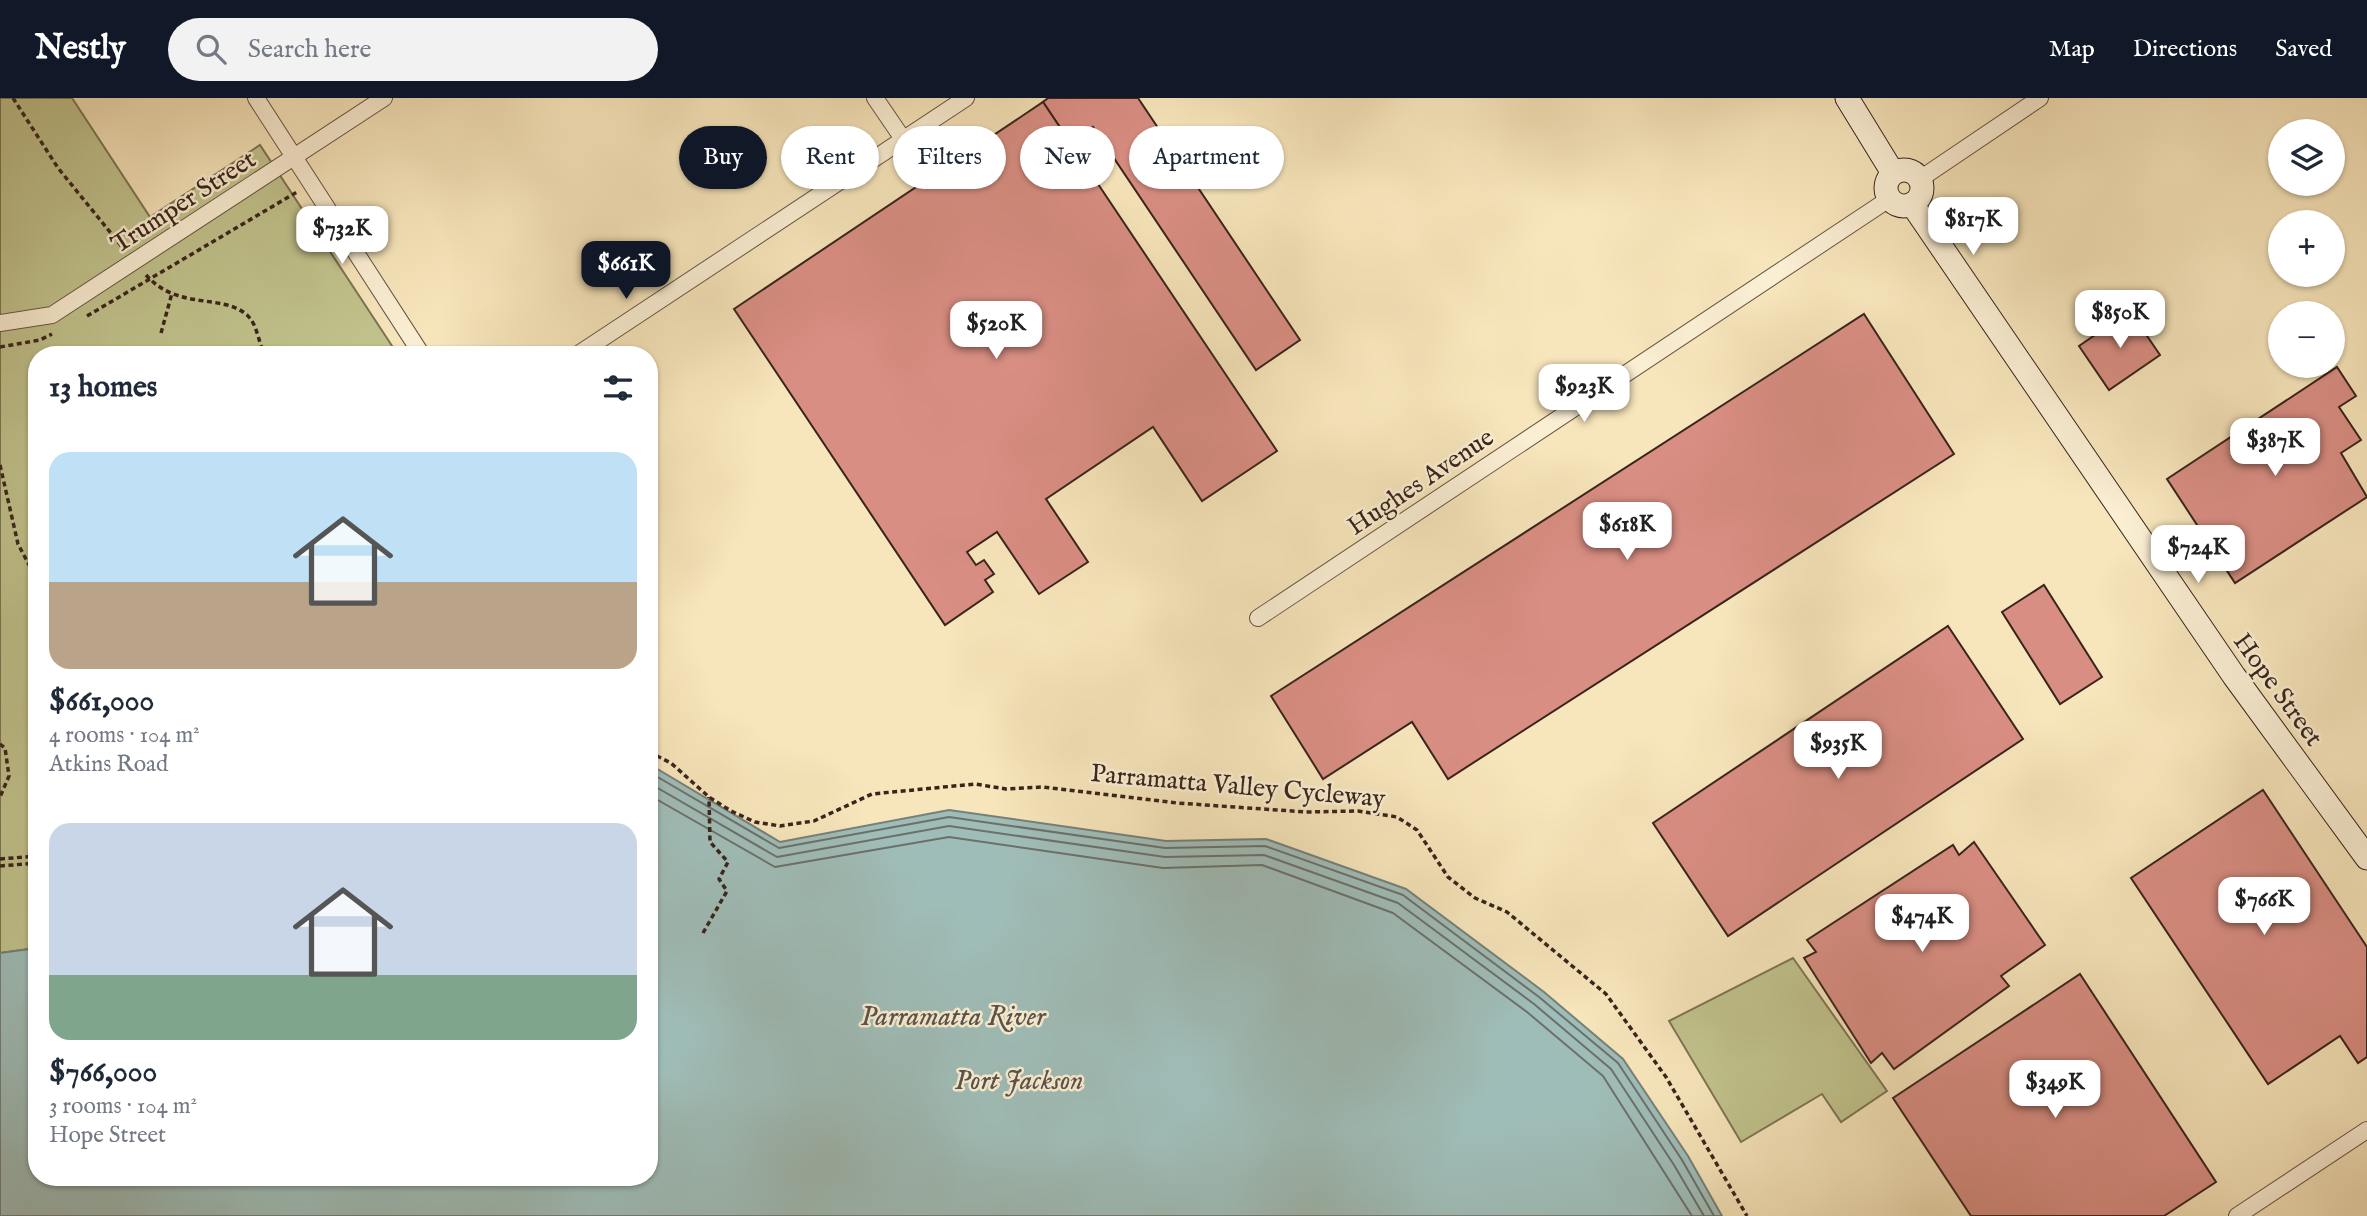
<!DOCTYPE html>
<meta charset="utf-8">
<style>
body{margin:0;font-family:"IM FELL English",serif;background:#f2f2f3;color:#1f2937;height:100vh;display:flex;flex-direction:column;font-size:26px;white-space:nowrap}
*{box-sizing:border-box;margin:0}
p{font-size:23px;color:#747a83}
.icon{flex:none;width:38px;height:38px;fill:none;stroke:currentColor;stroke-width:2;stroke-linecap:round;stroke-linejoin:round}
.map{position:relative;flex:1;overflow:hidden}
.side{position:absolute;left:28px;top:248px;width:630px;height:840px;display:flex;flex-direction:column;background:#fff;border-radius:28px;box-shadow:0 2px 5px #0004}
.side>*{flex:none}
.banner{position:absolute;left:679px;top:28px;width:665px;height:63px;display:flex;gap:14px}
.buttons{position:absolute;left:2268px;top:21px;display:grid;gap:14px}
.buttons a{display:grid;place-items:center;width:77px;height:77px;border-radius:50%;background:#fff;box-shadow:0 2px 5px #0004;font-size:35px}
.price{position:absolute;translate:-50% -60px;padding:0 16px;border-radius:14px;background:#fff;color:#222;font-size:23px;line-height:46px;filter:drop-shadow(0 2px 4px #0008)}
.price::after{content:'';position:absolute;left:50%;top:42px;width:21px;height:16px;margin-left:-10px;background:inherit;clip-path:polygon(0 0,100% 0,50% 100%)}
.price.active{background:#111827;color:#fff}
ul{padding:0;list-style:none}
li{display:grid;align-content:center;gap:14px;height:371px;padding:0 21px}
li span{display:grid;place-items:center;height:217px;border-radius:21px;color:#555}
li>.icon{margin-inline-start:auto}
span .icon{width:126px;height:126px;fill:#fffc;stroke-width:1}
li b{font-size:30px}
h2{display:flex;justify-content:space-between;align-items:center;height:84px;padding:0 21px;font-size:30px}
.chip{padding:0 24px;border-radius:32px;background:#fff;box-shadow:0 2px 5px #0004;font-size:24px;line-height:63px}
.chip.active{background:#111827;color:#fff}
header{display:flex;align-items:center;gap:42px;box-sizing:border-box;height:98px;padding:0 35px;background:#111827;color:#fff}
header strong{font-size:33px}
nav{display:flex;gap:38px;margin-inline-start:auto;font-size:24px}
.search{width:490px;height:63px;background:#f2f2f3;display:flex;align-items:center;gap:18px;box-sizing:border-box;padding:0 24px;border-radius:38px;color:#747a83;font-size:26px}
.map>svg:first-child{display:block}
</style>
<header>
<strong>Nestly</strong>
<div class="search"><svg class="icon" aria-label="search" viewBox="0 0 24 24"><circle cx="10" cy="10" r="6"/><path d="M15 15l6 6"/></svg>Search here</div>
<nav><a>Map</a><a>Directions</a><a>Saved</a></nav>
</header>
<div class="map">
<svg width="2367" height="1118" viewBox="0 0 2367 1118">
<rect width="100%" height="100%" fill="#f7e5bb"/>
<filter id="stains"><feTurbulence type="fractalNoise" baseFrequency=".00286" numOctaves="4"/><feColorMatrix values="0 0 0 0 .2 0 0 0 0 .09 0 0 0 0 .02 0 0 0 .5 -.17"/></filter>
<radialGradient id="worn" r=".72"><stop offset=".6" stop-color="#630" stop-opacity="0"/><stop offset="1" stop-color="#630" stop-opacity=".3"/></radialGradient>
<g fill="#c1c38d" stroke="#7d7454" stroke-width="2">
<path d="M0 0H72L150 119 260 47 398 257H37V850L0 855Z"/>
<path d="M1793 860 1887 993 1841 1024 1822 996 1741 1044 1669 923Z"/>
</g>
<path fill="#9fbdb8" stroke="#76807a" stroke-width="2" d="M649 666 780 744 949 712 1166 743 1266 741 1406 791 1544 894 1623 961 1688 1058 1722 1118H0V855L37 850V1080H649Z"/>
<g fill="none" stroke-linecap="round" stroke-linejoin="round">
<g stroke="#6c706a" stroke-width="2">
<path d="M649 674 779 750 949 719 1165 750 1265 748 1403 797 1539 899 1618 965 1682 1062 1714 1118"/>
<path d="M649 685 777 759 949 728 1165 759 1264 757 1398 805 1534 906 1611 971 1674 1067 1704 1118"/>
<path d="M649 697 775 769 949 739 1163 770 1262 767 1393 815 1527 914 1603 978 1692 1118"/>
</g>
</g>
<g fill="#d98e83" stroke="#39241c" stroke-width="2">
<path d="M1048 0H1138L1300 242 1256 272 1093 29 1070 44 1043 4Z"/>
<path d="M1043 4 1277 353 1202 403 1153 329 1046 401 1088 464 1039 496 997 434 967 454 976 467 984 462 994 476 985 482 993 494 945 527 734 211Z"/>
<path d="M2130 213 2160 257 2109 292 2079 248Z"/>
<path d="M1864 216 1954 356 1448 681 1412 624 1323 681 1271 598Z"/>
<path d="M2337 269 2356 298 2339 309 2361 342 2341 355 2367 399 2235 485 2167 381Z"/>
<path d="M2044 487 2102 579 2060 606 2002 514Z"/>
<path d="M1948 528 2023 641 1728 838 1653 725Z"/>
<path d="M2263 692 2367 849V959L2358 965 2340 938 2268 986 2131 780Z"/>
<path d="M1974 744 2045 847 2001 878 2009 888 1894 971 1882 955 1871 965 1804 860 1816 854 1807 842 1953 747 1959 757Z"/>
<path d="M2080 876 2216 1084 2164 1118H1971L1893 1000Z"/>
</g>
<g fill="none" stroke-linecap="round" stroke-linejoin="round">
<defs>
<g id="street">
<path d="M256 0 422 257"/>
<path d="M875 0 903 41"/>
<path d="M1920 81 2040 0"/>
<path d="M0 225 52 217 384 0"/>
<path d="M577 257 966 0"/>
<path d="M1258 520 1889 101"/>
<path d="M2237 1118 2367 1032"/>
</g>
<g id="secondary">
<path d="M1847 0 1893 75"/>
<circle cx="1904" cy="90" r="18"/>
<path d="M1912 106 2234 578 2367 760"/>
</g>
</defs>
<use href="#street" stroke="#685444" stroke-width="18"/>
<use href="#secondary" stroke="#39241c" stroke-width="25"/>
<g stroke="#39241c" stroke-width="3.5" stroke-dasharray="5 3.5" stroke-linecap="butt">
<path d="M13 0 58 70 123 150"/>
<path d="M146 177C178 213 222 195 247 217 258 227 258 245 265 257"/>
<path d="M87 218 297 94"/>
<path d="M161 235 172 195"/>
<path d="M0 249 40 242 52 236"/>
<path d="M0 367 18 446 37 482"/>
<path d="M0 646 5 650 9 678 0 699"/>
<path d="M649 654 671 665 709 699 731 713 755 724 780 728 814 723 872 696 975 686 1006 691 1043 689 1177 705 1306 714 1358 713 1397 719 1417 732 1448 779 1475 800 1507 814 1606 896 1666 979 1747 1118"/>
<path d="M0 761 37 758"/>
<path d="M0 768 37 765"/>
<path d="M703 835 727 793 719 781 728 764 710 744 709 699"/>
</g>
<use href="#street" stroke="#faeed3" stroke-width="16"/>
<use href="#secondary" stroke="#faeed3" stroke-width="23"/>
</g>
<g text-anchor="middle" stroke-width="5" stroke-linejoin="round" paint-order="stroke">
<g font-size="26" fill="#39241c" stroke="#faeed3">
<text transform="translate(183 103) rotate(-33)" y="9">Trumper Street</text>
<text transform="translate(1420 383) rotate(-34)" y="9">Hughes Avenue</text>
<text transform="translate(2279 591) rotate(54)" y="9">Hope Street</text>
<text transform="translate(1238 687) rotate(5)" y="9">Parramatta Valley Cycleway</text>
</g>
<g font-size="28" font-style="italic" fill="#58524b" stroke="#faeed3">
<text x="953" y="927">Parramatta River</text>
<text x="1019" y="991">Port Jackson</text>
</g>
</g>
<rect width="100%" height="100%" filter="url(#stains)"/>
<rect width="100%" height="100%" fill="url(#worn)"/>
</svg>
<div class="buttons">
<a><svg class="icon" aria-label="layers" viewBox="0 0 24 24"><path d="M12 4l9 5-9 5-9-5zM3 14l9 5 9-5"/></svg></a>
<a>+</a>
<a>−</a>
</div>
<b class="price" style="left:1973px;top:159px">$817K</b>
<b class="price" style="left:342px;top:168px">$732K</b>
<b class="price active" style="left:626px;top:203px">$661K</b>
<b class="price" style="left:2120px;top:252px">$850K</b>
<b class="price" style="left:996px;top:263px">$520K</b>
<b class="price" style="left:1584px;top:326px">$923K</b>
<b class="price" style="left:2275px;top:380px">$387K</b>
<b class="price" style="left:1627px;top:464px">$618K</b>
<b class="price" style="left:2198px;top:487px">$724K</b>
<b class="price" style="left:1838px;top:683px">$935K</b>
<b class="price" style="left:2264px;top:839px">$766K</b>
<b class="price" style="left:1922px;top:856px">$474K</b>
<b class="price" style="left:2055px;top:1022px">$349K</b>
<div class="banner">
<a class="chip active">Buy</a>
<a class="chip">Rent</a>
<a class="chip">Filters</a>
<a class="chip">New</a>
<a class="chip">Apartment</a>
</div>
<section class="side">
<h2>13 homes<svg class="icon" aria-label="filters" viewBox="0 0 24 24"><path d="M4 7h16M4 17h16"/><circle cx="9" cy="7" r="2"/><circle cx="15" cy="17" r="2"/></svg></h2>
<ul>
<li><span style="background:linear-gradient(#bfe0f5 60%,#b9a48a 0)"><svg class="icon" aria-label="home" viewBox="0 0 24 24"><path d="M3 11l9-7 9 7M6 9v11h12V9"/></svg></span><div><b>$661,000</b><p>4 rooms · 104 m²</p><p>Atkins Road</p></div></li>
<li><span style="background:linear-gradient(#c9d6e8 70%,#7fa58c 0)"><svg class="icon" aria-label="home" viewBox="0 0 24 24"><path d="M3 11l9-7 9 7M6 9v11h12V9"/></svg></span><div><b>$766,000</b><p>3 rooms · 104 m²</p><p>Hope Street</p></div></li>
</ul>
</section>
</div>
